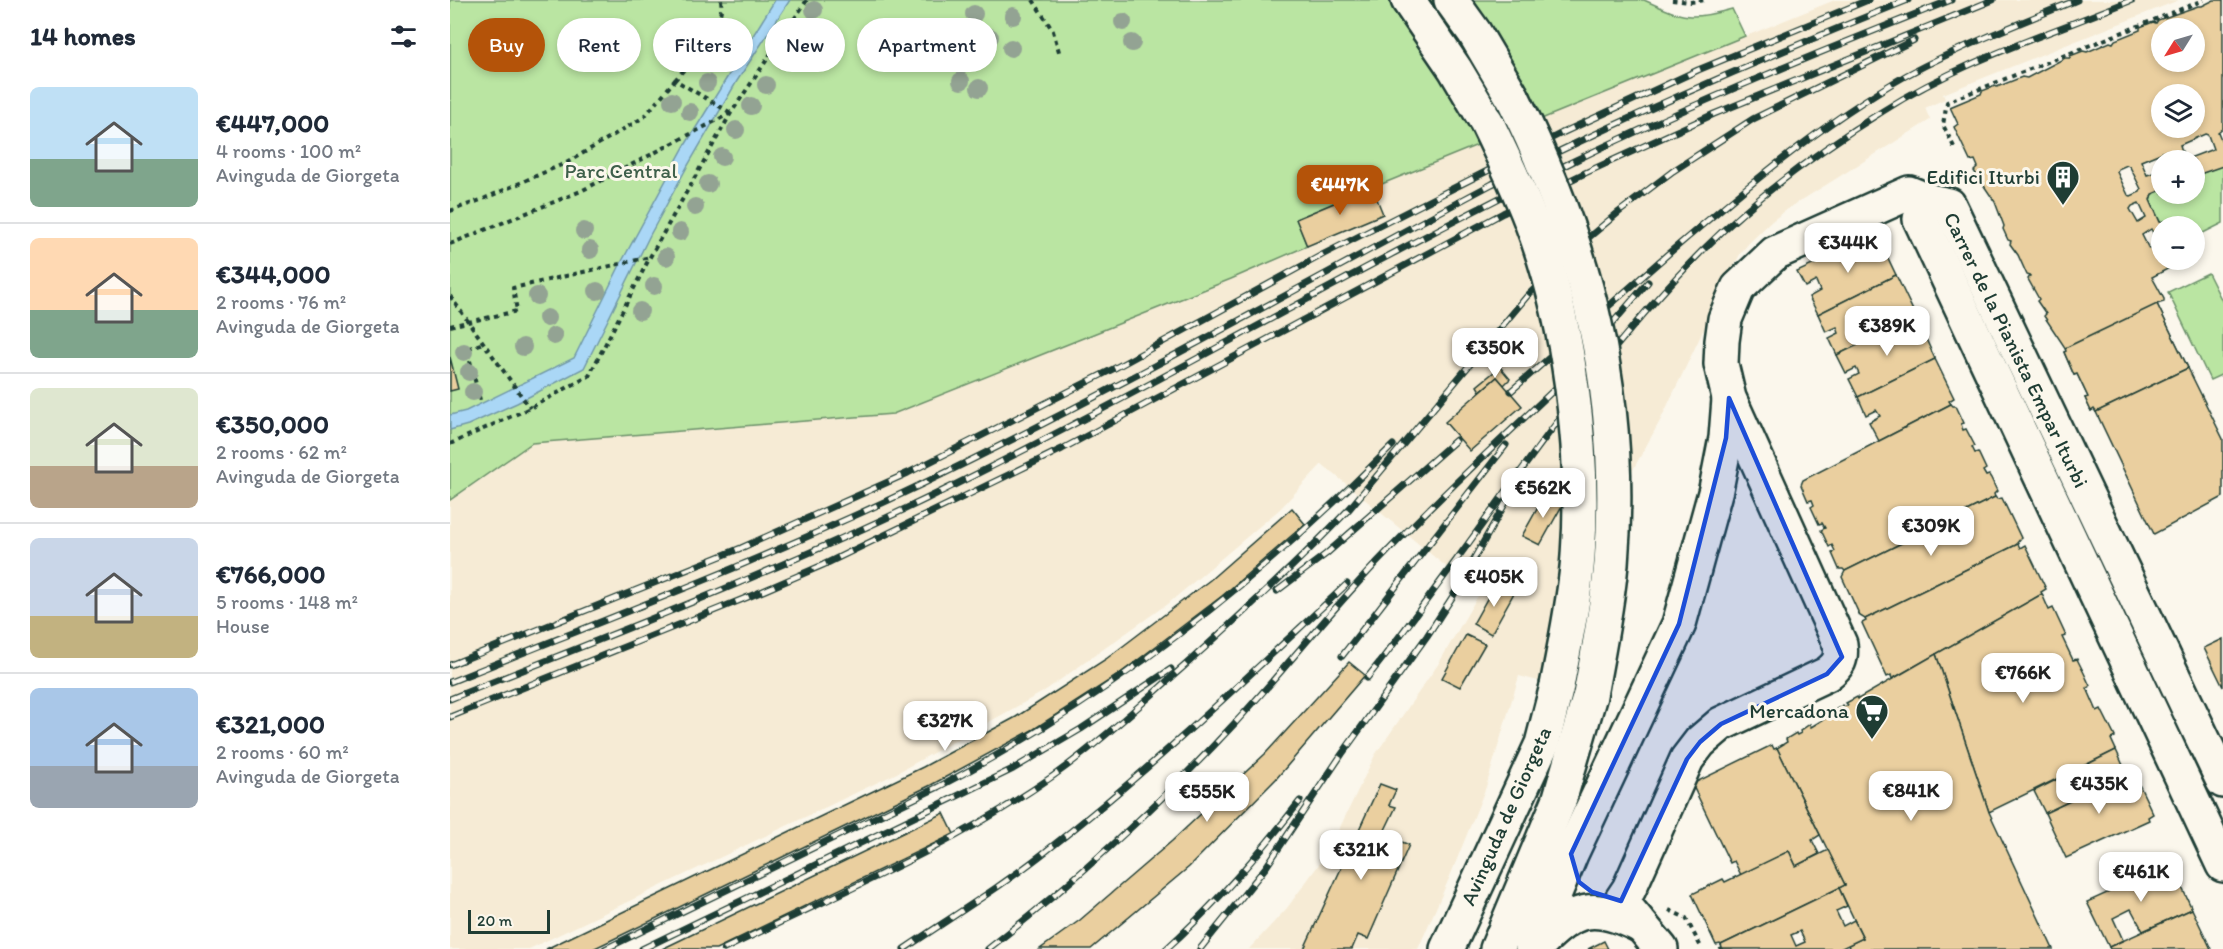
<!DOCTYPE html>
<meta charset="utf-8">
<style>
body{margin:0;font-family:Itim,sans-serif;background:#f2f2f3;color:#1f2937;height:100vh;display:flex;flex-direction:column;font-size:22px;white-space:nowrap}
*{box-sizing:border-box;margin:0}
p{font-size:20px;color:#747a83}
.icon{flex:none;width:33px;height:33px;fill:none;stroke:currentColor;stroke-width:2;stroke-linecap:round;stroke-linejoin:round}
.map{position:relative;flex:1;overflow:hidden}
.side{display:flex;flex-direction:column;background:#fff;width:450px}
.side>*{flex:none}
.hud{position:absolute;left:18px;top:18px;width:570px;height:54px;display:flex;gap:12px}
.needle{width:39px;rotate:233deg}
.controls{position:absolute;left:1701px;top:18px;display:grid;gap:12px}
.controls a{display:grid;place-items:center;width:54px;height:54px;border-radius:50%;background:#fff;box-shadow:0 3px 9px #0003;font-size:30px}
.scale{position:absolute;left:18px;bottom:15px;width:82px;box-sizing:border-box;padding-left:6px;border:3px solid #1f3d34;border-top:0;font-size:16px;line-height:21px;white-space:nowrap;color:#1f3d34;-webkit-text-stroke:4px #fbf7ec;paint-order:stroke}
.price{position:absolute;translate:-50% -51px;padding:0 14px;border-radius:12px;background:#fff;color:#222;font-size:20px;line-height:39px;filter:drop-shadow(0 2px 3px #0008)}
.price::after{content:'';position:absolute;left:50%;top:36px;width:18px;height:14px;margin-left:-9px;background:inherit;clip-path:polygon(0 0,100% 0,50% 100%)}
.price.on{background:#b45309;color:#fff}
ul{padding:0;list-style:none}
li{display:flex;align-items:center;gap:18px;height:150px;padding:0 30px}
li+li{border-top:2px solid #e0e1e3}
li span{display:grid;place-items:center;flex:none;width:168px;height:120px;border-radius:9px;color:#555}
li>.icon{margin-inline-start:auto}
span .icon{width:72px;height:72px;fill:#fffc;stroke-width:1}
li b{font-size:26px}
h2{display:flex;justify-content:space-between;align-items:center;height:72px;padding:0 30px;font-size:26px}
.tag{padding:0 21px;border-radius:27px;background:#fff;box-shadow:0 3px 9px #0003;font-size:21px;line-height:54px}
.tag.on{background:#b45309;color:#fff}
main{display:flex;flex:1;min-height:0}
.map>svg:first-child{display:block}
</style>
<main>
<section class="side">
<h2>14 homes<svg class="icon" aria-label="filters" viewBox="0 0 24 24"><path d="M4 7h16M4 17h16"/><circle cx="9" cy="7" r="2"/><circle cx="15" cy="17" r="2"/></svg></h2>
<ul>
<li><span style="background:linear-gradient(#bfe0f5 60%,#7fa58c 0)"><svg class="icon" aria-label="home" viewBox="0 0 24 24"><path d="M3 11l9-7 9 7M6 9v11h12V9"/></svg></span><div><b>€447,000</b><p>4 rooms · 100 m²</p><p>Avinguda de Giorgeta</p></div></li>
<li><span style="background:linear-gradient(#ffd9b3 60%,#7fa58c 0)"><svg class="icon" aria-label="home" viewBox="0 0 24 24"><path d="M3 11l9-7 9 7M6 9v11h12V9"/></svg></span><div><b>€344,000</b><p>2 rooms · 76 m²</p><p>Avinguda de Giorgeta</p></div></li>
<li><span style="background:linear-gradient(#dfe7d0 65%,#b9a48a 0)"><svg class="icon" aria-label="home" viewBox="0 0 24 24"><path d="M3 11l9-7 9 7M6 9v11h12V9"/></svg></span><div><b>€350,000</b><p>2 rooms · 62 m²</p><p>Avinguda de Giorgeta</p></div></li>
<li><span style="background:linear-gradient(#c9d6e8 65%,#c2b280 0)"><svg class="icon" aria-label="home" viewBox="0 0 24 24"><path d="M3 11l9-7 9 7M6 9v11h12V9"/></svg></span><div><b>€766,000</b><p>5 rooms · 148 m²</p><p>House</p></div></li>
<li><span style="background:linear-gradient(#a9c7e8 65%,#9aa5b1 0)"><svg class="icon" aria-label="home" viewBox="0 0 24 24"><path d="M3 11l9-7 9 7M6 9v11h12V9"/></svg></span><div><b>€321,000</b><p>2 rooms · 60 m²</p><p>Avinguda de Giorgeta</p></div></li>
</ul>
</section>
<div class="map">
<svg width="1773" height="949" viewBox="0 0 1773 949">
<rect width="100%" height="100%" fill="#fbf7ec"/>
<filter id="ink" filterUnits="userSpaceOnUse"><feTurbulence type="fractalNoise" baseFrequency=".0167" numOctaves="2"/><feDisplacementMap in="SourceGraphic" scale="12" xChannelSelector="R" yChannelSelector="G"/><feConvolveMatrix kernelMatrix="1 2 1 2 8 2 1 2 1" color-interpolation-filters="sRGB"/></filter>
<g filter="url(#ink)">
<path fill="#f6ebd5" d="M1385 0H1729L1493 94 1495 99 1475 108 1480 120 1339 208 1322 221 1299 243 1290 254 1262 312 1210 421 1180 475 1181 506 1178 585 1158 699 1069 676 1036 787 1001 874 968 949H799L837 908 878 852 925 755 989 663 1029 594 872 464 830 509 720 602 593 692 445 774 79 949H0V500L82 443 443 414 781 279 933 214 922 187Z"/>
<g fill="#bae5a2" stroke="#6c916b" stroke-width="1.5">
<path d="M0 0H1194C1234 18 1239 21 1282 9L1295 36 846 219 857 246 781 279 443 414 82 443 0 500Z"/>
<path d="M1773 165V223L1745 237 1744 226H1712L1700 200 1702 194 1711 190 1712 194H1744L1745 176Z"/>
<path d="M1758 273 1773 303V374L1760 380 1718 292Z"/>
</g>
<path fill="#aad7f6" stroke="#7299a8" stroke-width="1.5" d="M325 0H340L287 81 237 167 200 235 134 368 67 403 18 425 0 430V415L16 411 124 358 171 263 234 147Z"/>
<g fill="#eacf9f" stroke="#1f3d34" stroke-width="1.5" fill-rule="evenodd">
<path d="M1764 0H1773V128L1768 132 1773 144V166L1744 176V160H1723L1718 150 1691 161 1697 175 1712 170V190L1702 194 1700 200 1710 222 1714 221 1716 223 1712 226V260H1727L1729 263 1702 277 1714 299V302L1707 304 1738 368 1646 412 1644 409 1641 411 1635 398 1638 397 1627 374 1624 375 1614 352 1616 351 1614 346 1594 316 1596 314 1587 301 1589 299 1578 279 1580 276 1577 275 1568 255 1560 244 1561 241 1558 240 1553 229 1554 226 1545 202 1524 171 1528 167 1525 160 1520 161 1504 127 1508 124 1500 107 1531 94 1532 91 1545 86 1547 87 1572 77 1577 78 1615 58H1620V56L1633 51 1637 52 1660 42 1663 43 1665 40 1690 30V27L1703 22 1706 23 1708 20 1748 6H1752ZM1712 28H1744V62H1712ZM1712 94H1744V128H1712ZM1755 134 1758 135 1763 149 1737 159 1734 158 1730 145ZM1677 165 1680 167 1691 189 1690 192 1681 196 1678 195 1667 172 1668 169ZM1689 203 1696 218 1688 223 1680 209 1682 206ZM1701 229 1709 244 1702 249H1699L1692 235Z"/>
<path d="M922 187 933 214 857 246 846 219Z"/>
<path d="M1427 235 1446 275 1368 314 1359 297 1370 291 1366 281 1355 287 1347 272Z"/>
<path d="M1446 275 1466 317 1387 355 1379 338 1389 333 1387 327 1376 332 1368 314Z"/>
<path d="M1707 304 1738 368 1646 412 1644 409 1641 411 1635 398 1638 397 1627 374 1624 375 1614 352 1616 351 1615 348Z"/>
<path d="M1466 317 1485 359 1408 397 1399 379 1409 374 1406 368 1396 373 1387 355Z"/>
<path d="M0 357 8 389 0 391Z"/>
<path d="M1485 359 1504 398 1499 401 1501 404 1429 441 1419 422 1430 416 1426 410 1416 415 1408 397Z"/>
<path d="M1050 367 1060 379 1054 385 1047 377 1030 391 1027 386Z"/>
<path d="M1738 368 1773 439V497L1704 534 1646 412Z"/>
<path d="M1047 377 1072 406 1020 451 995 422Z"/>
<path d="M1501 404 1503 406H1506L1514 423 1511 424 1513 430 1516 429 1525 446 1522 447 1525 453 1528 452 1536 469 1533 471 1536 476 1539 475 1541 478 1547 491 1544 494 1545 497 1395 571 1393 569H1389L1382 553 1385 551 1382 545 1379 547 1371 530 1375 528 1372 523 1369 524 1361 507 1364 505 1362 500 1358 501 1351 485 1353 480Z"/>
<path d="M1096 493 1114 502 1090 545 1072 536Z"/>
<path d="M1545 497 1547 499 1552 498 1571 538 1567 543 1568 544 1415 619 1410 616 1392 577 1395 571Z"/>
<path d="M842 508 855 524 772 596 668 675 584 729 481 785 143 949H96L473 767 566 717 656 659 760 580Z"/>
<path d="M1568 544 1570 548 1575 545 1596 589 1591 592 1592 594 1442 679 1441 675 1437 677 1412 623 1416 621 1415 619Z"/>
<path d="M1047 581 1065 591 1041 634 1023 624Z"/>
<path d="M1592 594 1599 610 1603 608 1616 636 1612 637 1623 660 1627 659 1634 673 1640 686 1637 688 1647 711 1651 709 1665 737 1661 739 1666 750 1539 812 1486 654Z"/>
<path d="M1016 635 1035 644 1010 687 992 678Z"/>
<path d="M1773 639V687L1754 648Z"/>
<path d="M1486 654 1539 812 1603 949H1400L1398 945 1413 938 1389 888 1395 885 1327 748 1337 742 1336 739 1346 733 1347 735 1351 733 1350 731 1360 724 1361 727 1384 713 1383 711 1393 705 1394 707 1398 705 1396 703 1407 697 1408 699Z"/>
<path d="M899 662 915 675 826 779 739 867 641 949H590L630 920 722 841 815 754Z"/>
<path d="M1322 745 1324 749 1327 748 1370 835 1362 840 1369 854 1346 866 1339 851 1291 875 1284 861 1280 863 1242 784Z"/>
<path d="M1666 750 1677 774 1595 813 1584 791Z"/>
<path d="M1677 774 1678 776 1684 774 1703 814 1698 817 1699 820 1616 858 1595 813Z"/>
<path d="M930 784 946 790 939 805 946 807 933 834 959 845 918 939 908 935 902 949H854Z"/>
<path d="M494 813 504 834 266 949H212Z"/>
<path d="M1378 850 1395 885 1271 945 1270 944 1266 945 1242 894 1273 879 1275 882 1339 851 1346 866Z"/>
<path d="M1721 864 1742 909 1693 931 1681 909 1663 918 1673 940 1659 947 1637 902Z"/>
<path d="M1389 888 1397 906 1386 911 1393 926 1404 920 1413 938 1390 949H1269L1272 948 1271 945ZM1350 931 1355 942 1346 946 1341 935Z"/>
<path d="M1742 909 1761 949H1660L1659 947Z"/>
<path d="M1154 941 1158 949H1138Z"/>
</g>
<g fill="none" stroke-linecap="round" stroke-linejoin="round">
<defs>
<g id="street">
<path d="M1479 201 1470 219 1773 865"/>
<path d="M1087 946C1124 907 1143 902 1191 926"/>
<path d="M1082 949 1121 854 1229 624 1266 489 1276 438 1279 399"/>
<path d="M1211 949 1171 901 1179 889 1237 759 1250 742 1271 724 1377 674C1389 665 1392 659 1390 644L1279 398 1271 364 1272 341 1275 319 1288 288 1325 253 1459 193 1479 201 1499 205 1773 781"/>
</g>
<g id="primary">
<path d="M958 0 1005 69 1036 121"/>
<path d="M1001 0 1024 32 1063 98"/>
<path d="M997 949 1092 744 1107 686"/>
<path d="M1047 949 1109 801 1140 695"/>
</g>
</defs>
<use href="#street" stroke="#1f3d34" stroke-width="38"/>
<use href="#primary" stroke="#1f3d34" stroke-width="38"/>
<g stroke="#1f3d34" stroke-width="4" stroke-dasharray="4.5 4.5" stroke-linecap="butt">
<path d="M583 0 603 31 610 55"/>
<path d="M1222 0 1240 2 1256 0"/>
<path d="M225 80C241 61 275 27 271 0"/>
<path d="M1504 147 1493 125 1497 102 1754 0"/>
<path d="M0 211 31 200 118 162 194 117 225 80 281 113"/>
<path d="M0 244 131 191 279 114"/>
<path d="M0 296 80 408"/>
<path d="M0 326 67 311 63 288 200 257"/>
<path d="M30 400 17 349 33 343"/>
<path d="M0 444 80 408 139 376 200 257 281 113 357 0"/>
<path d="M1219 910 1236 918 1252 949"/>
</g>
<use href="#street" stroke="#fbf7ec" stroke-width="33"/>
<use href="#primary" stroke="#fbf7ec" stroke-width="33"/>
<defs>
<g id="rail">
<path d="M1061 391C1114 345 1166 300 1218 254 1294 189 1370 124 1457 75 1511 46 1570 23 1627 0"/>
<path d="M1104 391 1198 282"/>
<path d="M827 591 876 554 1006 440"/>
<path d="M892 656 1056 445"/>
<path d="M0 665 291 548 458 473 665 368 872 255 1112 133 1248 70 1418 0"/>
<path d="M917 678C1031 536 1125 378 1254 249 1307 196 1370 150 1433 111 1509 62 1598 34 1682 0"/>
<path d="M0 682C156 619 314 560 466 487 661 393 851 286 1042 184 1178 116 1317 56 1458 0"/>
<path d="M0 699C160 635 321 574 476 499 696 392 906 267 1126 160 1248 101 1375 50 1501 0"/>
<path d="M0 717 313 591 373 565 612 449 1053 213 1135 173 1264 114 1543 0"/>
<path d="M155 949 488 787C659 699 808 581 943 445"/>
<path d="M192 949 563 769 631 729 721 669"/>
<path d="M274 949C385 895 502 847 603 776 649 743 690 705 732 668 790 616 847 564 900 508L1078 295 1132 243 1169 212 1223 171 1303 119 1464 40"/>
<path d="M454 949C503 916 554 885 600 848 705 766 800 674 897 584"/>
<path d="M538 949C627 880 709 805 785 723 837 667 883 607 936 553 991 495 1050 441 1108 386"/>
<path d="M716 949C766 904 809 854 850 801"/>
<path d="M750 949 816 867 892 754 977 636 1003 596 1056 502"/>
</g>
</defs>
<use href="#rail" stroke="#1f3d34" stroke-width="7"/>
<use href="#rail" stroke="#fbf7ec" stroke-width="4.5" stroke-dasharray="14" stroke-linecap="butt"/>
<defs>
<g id="primary-bridge">
<path d="M1063 98C1137 247 1175 397 1161 564 1157 608 1148 651 1140 695"/>
<path d="M1036 121C1052 154 1068 187 1081 221 1119 320 1136 450 1128 556 1125 599 1115 643 1107 686"/>
</g>
</defs>
<use href="#primary-bridge" stroke="#1f3d34" stroke-width="38" stroke-linecap="butt"/>
<use href="#primary-bridge" stroke="#fbf7ec" stroke-width="33"/>
</g>
<g fill="#93a393">
<circle cx="364" cy="10" r="9"/>
<circle cx="524" cy="14" r="9"/>
<circle cx="563" cy="16" r="9"/>
<circle cx="673" cy="22" r="9"/>
<circle cx="347" cy="37" r="9"/>
<circle cx="540" cy="37" r="9"/>
<circle cx="503" cy="40" r="9"/>
<circle cx="682" cy="43" r="9"/>
<circle cx="561" cy="48" r="9"/>
<circle cx="333" cy="60" r="9"/>
<circle cx="511" cy="81" r="9"/>
<circle cx="257" cy="83" r="9"/>
<circle cx="316" cy="85" r="9"/>
<circle cx="529" cy="88" r="9"/>
<circle cx="222" cy="101" r="9"/>
<circle cx="301" cy="106" r="9"/>
<circle cx="240" cy="112" r="9"/>
<circle cx="286" cy="130" r="9"/>
<circle cx="272" cy="157" r="9"/>
<circle cx="258" cy="184" r="9"/>
<circle cx="245" cy="207" r="9"/>
<circle cx="134" cy="231" r="9"/>
<circle cx="230" cy="232" r="9"/>
<circle cx="140" cy="250" r="9"/>
<circle cx="216" cy="257" r="9"/>
<circle cx="204" cy="286" r="9"/>
<circle cx="147" cy="291" r="9"/>
<circle cx="87" cy="296" r="9"/>
<circle cx="190" cy="311" r="9"/>
<circle cx="97" cy="318" r="9"/>
<circle cx="104" cy="336" r="9"/>
<circle cx="73" cy="347" r="9"/>
<circle cx="14" cy="352" r="9"/>
<circle cx="19" cy="372" r="9"/>
<circle cx="23" cy="392" r="9"/>
</g>
</g>
<path fill="#1d4ed8" fill-opacity="0.2" stroke="#1d4ed8" stroke-width="4.5" stroke-linejoin="round" d="M1279 398 1392 657 1377 674 1271 724 1250 742 1237 759 1171 901 1142 892 1129 882 1121 854 1229 624 1276 438Z"/>
<defs>
<symbol id="building-pin" viewBox="-11 -11 22 30"><path d="M0 17L-7.5 6A9.5 9.5 0 1 1 7.5 6Z" fill="#1f3d34" stroke="#fbf7ec"/><path d="M-4-6H4V6H1V3H-1V6H-4ZM-2.5-4.3h1.7v1.8h-1.7ZM.8-4.3h1.7v1.8H.8ZM-2.5-1h1.7V.8h-1.7ZM.8-1h1.7V.8H.8Z" fill="#fff"/></symbol>
<symbol id="supermarket-pin" viewBox="-11 -11 22 30"><path d="M0 17L-7.5 6A9.5 9.5 0 1 1 7.5 6Z" fill="#1f3d34" stroke="#fbf7ec"/><path d="M-6-5.5h2.5l.6 2H6L4.5 2H-2.5L-4.4-4H-6ZM-1.5 3.2a1.3 1.3 0 1 0 .1 0ZM3 3.2a1.3 1.3 0 1 0 .1 0Z" fill="#fff"/></symbol>
</defs>
<g fill-rule="evenodd">
<use href="#building-pin" x="1594" y="158" width="38" height="52"/>
<use href="#supermarket-pin" x="1403" y="692" width="38" height="52"/>
</g>
<g text-anchor="middle" stroke-width="6" stroke-linejoin="round" paint-order="stroke">
<g font-size="21" fill="#3e5f4a" stroke="#fbf7ec">
<text x="171" y="178">Parc Central</text>
</g>
<g font-size="21" fill="#1f3d34" stroke="#fbf7ec" text-anchor="end">
<text x="1590" y="184">Edifici Iturbi</text>
<text x="1399" y="718">Mercadona</text>
</g>
<g font-size="21" fill="#1f3d34" stroke="#fbf7ec">
<text transform="translate(1566 350) rotate(64)" y="7">Carrer de la Pianista Empar Iturbi</text>
<text transform="translate(1056 816) rotate(-66)" y="7">Avinguda de Giorgeta</text>
</g>
</g>
</svg>
<div class="controls">
<a><svg class="needle" viewBox="-14 -14 28 28"><path d="M0-13l5 13h-10z" fill="#e53935"/><path d="M0 13l5-13h-10z" fill="#747a83"/></svg></a>
<a><svg class="icon" aria-label="layers" viewBox="0 0 24 24"><path d="M12 4l9 5-9 5-9-5zM3 14l9 5 9-5"/></svg></a>
<a>+</a>
<a>−</a>
</div>
<div class="scale">20 m</div>
<b class="price on" style="left:890px;top:216px">€447K</b>
<b class="price" style="left:1398px;top:274px">€344K</b>
<b class="price" style="left:1437px;top:357px">€389K</b>
<b class="price" style="left:1045px;top:379px">€350K</b>
<b class="price" style="left:1093px;top:519px">€562K</b>
<b class="price" style="left:1481px;top:557px">€309K</b>
<b class="price" style="left:1044px;top:608px">€405K</b>
<b class="price" style="left:1573px;top:704px">€766K</b>
<b class="price" style="left:495px;top:752px">€327K</b>
<b class="price" style="left:1649px;top:815px">€435K</b>
<b class="price" style="left:1461px;top:822px">€841K</b>
<b class="price" style="left:757px;top:823px">€555K</b>
<b class="price" style="left:911px;top:881px">€321K</b>
<b class="price" style="left:1691px;top:903px">€461K</b>
<div class="hud">
<a class="tag on">Buy</a>
<a class="tag">Rent</a>
<a class="tag">Filters</a>
<a class="tag">New</a>
<a class="tag">Apartment</a>
</div>
</div>
</main>
